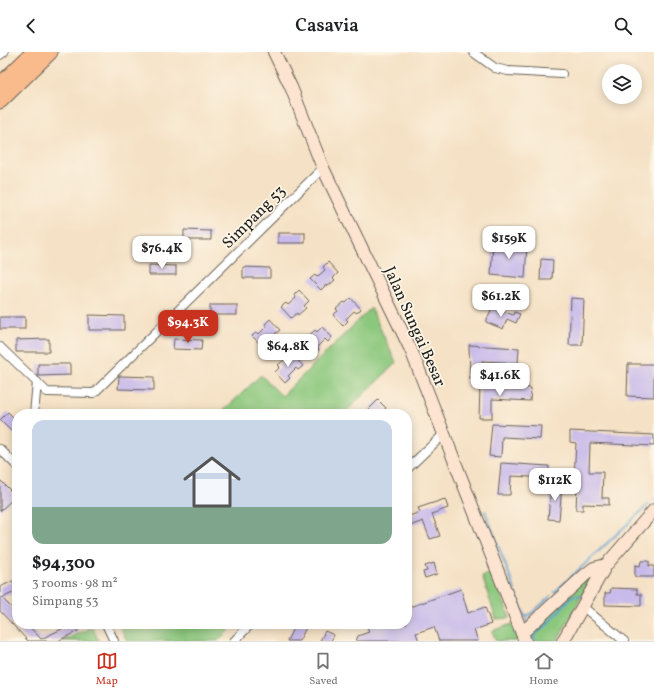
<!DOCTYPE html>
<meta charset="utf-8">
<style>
body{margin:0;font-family:Vollkorn,serif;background:#f2f2f2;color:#202124;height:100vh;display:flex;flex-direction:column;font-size:15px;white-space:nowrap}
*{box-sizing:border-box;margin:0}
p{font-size:13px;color:#757577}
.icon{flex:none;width:22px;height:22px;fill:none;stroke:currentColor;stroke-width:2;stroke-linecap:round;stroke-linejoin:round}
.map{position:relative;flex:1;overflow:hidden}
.side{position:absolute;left:12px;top:357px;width:400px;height:220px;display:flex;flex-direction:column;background:#fff;border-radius:16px;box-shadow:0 2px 10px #0003}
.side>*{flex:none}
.tools{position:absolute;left:602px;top:12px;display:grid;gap:8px}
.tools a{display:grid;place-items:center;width:40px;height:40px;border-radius:50%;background:#fff;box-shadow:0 2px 10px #0003;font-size:20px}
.price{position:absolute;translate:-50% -34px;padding:0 9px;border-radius:8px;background:#fff;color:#222;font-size:13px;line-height:26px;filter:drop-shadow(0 1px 2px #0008)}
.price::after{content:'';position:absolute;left:50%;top:24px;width:12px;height:9px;margin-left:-6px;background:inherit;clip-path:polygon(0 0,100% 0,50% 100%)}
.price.selected{background:#c8321e;color:#fff}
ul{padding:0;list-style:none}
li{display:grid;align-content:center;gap:8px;height:212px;padding:0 20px}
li+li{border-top:1px solid #e0e0e0}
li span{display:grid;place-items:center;height:124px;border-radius:12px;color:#555}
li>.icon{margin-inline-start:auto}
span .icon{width:72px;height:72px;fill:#fffc;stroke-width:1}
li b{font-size:17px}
header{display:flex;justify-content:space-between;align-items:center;height:52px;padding:0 20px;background:#fff;font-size:18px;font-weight:600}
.menu{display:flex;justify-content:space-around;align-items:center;height:56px;border-top:1px solid #e0e0e0;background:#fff;font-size:11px;color:#757577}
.menu a{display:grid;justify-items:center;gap:2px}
.menu .selected{color:#c8321e}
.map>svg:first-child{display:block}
</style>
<header><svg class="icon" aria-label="back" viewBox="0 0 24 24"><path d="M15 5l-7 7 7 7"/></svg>Casavia<svg class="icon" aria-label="search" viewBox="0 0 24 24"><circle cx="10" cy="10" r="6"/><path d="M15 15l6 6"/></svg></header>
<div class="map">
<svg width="654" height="589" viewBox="0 0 654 589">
<rect width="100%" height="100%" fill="#fcf5e5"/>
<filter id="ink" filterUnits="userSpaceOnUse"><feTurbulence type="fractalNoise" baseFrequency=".025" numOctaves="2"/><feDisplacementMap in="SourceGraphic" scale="8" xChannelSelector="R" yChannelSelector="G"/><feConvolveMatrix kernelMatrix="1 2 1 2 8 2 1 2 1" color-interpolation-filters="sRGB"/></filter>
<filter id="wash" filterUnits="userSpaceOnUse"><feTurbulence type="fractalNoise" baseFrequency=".012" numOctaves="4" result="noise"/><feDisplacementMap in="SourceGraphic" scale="16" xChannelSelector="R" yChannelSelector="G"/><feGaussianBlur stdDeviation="0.9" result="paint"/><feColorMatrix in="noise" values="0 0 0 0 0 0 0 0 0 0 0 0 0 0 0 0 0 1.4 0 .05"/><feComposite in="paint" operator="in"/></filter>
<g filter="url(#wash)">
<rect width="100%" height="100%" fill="#f5e1c5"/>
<g fill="#8bc77d" stroke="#54724c">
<path d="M371 256 396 311 343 362H220L261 323 282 344Z"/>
<path d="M595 520 557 589H530L528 584 591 521Z"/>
<path d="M493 521 510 566 496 567 482 524Z"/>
<path d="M119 572H235L218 589H127Z"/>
<path d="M512 572 518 589H496L492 579Z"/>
<path d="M92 575 99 589H62Z"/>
</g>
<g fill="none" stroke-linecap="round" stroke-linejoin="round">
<g stroke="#5ca1d1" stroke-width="2">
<path d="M654 448V447"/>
<path d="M485 459 515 538"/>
<path d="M555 540 649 452"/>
<path d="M517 544 527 570"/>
<path d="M525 565 532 561 551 544"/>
<path d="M532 582 535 589"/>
<path d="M533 584 545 575 572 544 580 543"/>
</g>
</g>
<g id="blocks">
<g fill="#c8baea">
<path d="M184 178 211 179V188H184Z"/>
<rect x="278" y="181" width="27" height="10"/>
<path d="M493 190 527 192 525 226 491 223Z"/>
<path d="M541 207 553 208 552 228H540Z"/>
<path d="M328 210 338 221 333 226 335 228 327 235 326 233 321 238 310 227 315 223 317 225 325 218 323 215Z"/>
<path d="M149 213 176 214V223H149Z"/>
<path d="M243 215 270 216V226H243Z"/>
<path d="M299 238 309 249 304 254 306 256 298 263 297 261 291 266 281 255 286 251 288 253 296 246 294 243Z"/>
<path d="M351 246 361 257 357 261 354 259 346 267 348 269 343 274 333 263 338 259 336 257 344 250 346 251Z"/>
<path d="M571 246 584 247 582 293H569Z"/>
<rect x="210" y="253" width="27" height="10"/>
<path d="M492 255 513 263 514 260 520 262 516 271 507 267 503 277 486 270Z"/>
<path d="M89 263 124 264V278H89Z"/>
<rect x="0" y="265" width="25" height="12"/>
<path d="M270 267 280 278 275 282 277 285 269 292 268 290 263 295 252 284 257 280 259 282 267 274 265 272Z"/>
<path d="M322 275 332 285 328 290 325 287 317 295 319 298 314 302 304 292 309 287 307 285 315 278 317 280Z"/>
<path d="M49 287V300H16V288Z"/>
<path d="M174 287 202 288 201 298 173 297Z"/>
<path d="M469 293 519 296 518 311 482 309 481 327H470Z"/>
<path d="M293 303 303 314 298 318 296 316 288 324 290 326 285 331 275 320 280 315 278 313 286 306 287 308Z"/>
<path d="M38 312H70V323L38 324Z"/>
<path d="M628 312H654V345L627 344Z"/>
<path d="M119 324 154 325V338L118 337Z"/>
<path d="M480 333 531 336 530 349 492 347V366H479Z"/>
<path d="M378 348 386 356 380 362H364Z"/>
<path d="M8 360 17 369V385L0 368Z"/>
<path d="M492 372 541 374 540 387 502 385 501 405 489 404Z"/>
<path d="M570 379 654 383V394L590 391 589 420H603L602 446H609V453L583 452V458H576L577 433 570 432V425H574L576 391 570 390Z"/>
<path d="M501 411 549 414 548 426 511 424 510 443H498Z"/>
<path d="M0 428 16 444 0 459Z"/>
<path d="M551 433 562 434 559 468 548 467Z"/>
<path d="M445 447 448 456 432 462 440 484 430 487 423 469 407 475V465L420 460 418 456Z"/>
<path d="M641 509H649V514H654V525H635V513L640 514Z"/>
<path d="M434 511 437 522 425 526 423 520 427 519 425 514Z"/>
<path d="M17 527V539L2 546 17 561V572H27L41 587 64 576 62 572H75L78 579 58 589H28L0 559V535Z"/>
<path d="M611 536 637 537V542H641V554L605 553V541H610Z"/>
<path d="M461 537 468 561 485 555 491 572 474 578 478 589H439L434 575 416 581 419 589H356L358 584 369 580 366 572H407V556Z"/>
<path d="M295 572H308L299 589H287Z"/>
<path d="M325 579 334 583 331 589H320Z"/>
</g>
</g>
</g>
<g filter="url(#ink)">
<use href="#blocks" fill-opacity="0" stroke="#686157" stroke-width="1"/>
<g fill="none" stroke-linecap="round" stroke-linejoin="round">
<defs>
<g id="street">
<path d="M473 0 495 16 508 19 562 22"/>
<path d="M0 3 4 0"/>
<path d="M0 295 47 340 94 341 323 116"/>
<path d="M34 362 37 330"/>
<path d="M0 397 17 414"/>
<path d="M407 417 445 381"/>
<path d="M582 554 624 589"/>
<path d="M106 572 114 589"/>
<path d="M234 589 251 572"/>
</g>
<g id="secondary">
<path d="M274 0 291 35 323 116 411 298 525 589"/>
<path d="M522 581 585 523 594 516 606 513"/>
<path d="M563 589 606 513 654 458"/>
</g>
<g id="highway">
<path d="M0 33 34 0"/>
<path d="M0 49 50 0"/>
</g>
</defs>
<use href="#street" stroke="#686157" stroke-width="10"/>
<use href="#secondary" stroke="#686157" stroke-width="14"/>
<use href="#highway" stroke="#686157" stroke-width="17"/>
<use href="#street" stroke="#fff" stroke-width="8"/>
<use href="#secondary" stroke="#fde4d1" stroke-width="12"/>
<use href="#highway" stroke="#fabb8c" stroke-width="15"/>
</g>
</g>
<g text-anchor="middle" stroke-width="3.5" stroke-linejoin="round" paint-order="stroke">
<g font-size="16" fill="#1c1c1c" stroke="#fcf5e5">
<text transform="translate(253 164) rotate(-45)" y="6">Simpang 53</text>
<text transform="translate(416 274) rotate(66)" y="6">Jalan Sungai Besar</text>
</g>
</g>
</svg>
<div class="tools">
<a><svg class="icon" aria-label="layers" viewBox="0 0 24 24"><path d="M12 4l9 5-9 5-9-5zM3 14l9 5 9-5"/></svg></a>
</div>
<b class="price" style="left:509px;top:208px">$159K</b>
<b class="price" style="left:162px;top:218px">$76.4K</b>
<b class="price" style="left:501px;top:266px">$61.2K</b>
<b class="price selected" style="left:188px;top:292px">$94.3K</b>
<b class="price" style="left:288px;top:316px">$64.8K</b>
<b class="price" style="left:500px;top:345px">$41.6K</b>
<b class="price" style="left:555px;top:450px">$112K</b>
<section class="side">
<ul>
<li><span style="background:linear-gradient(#c9d6e8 70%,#7fa58c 0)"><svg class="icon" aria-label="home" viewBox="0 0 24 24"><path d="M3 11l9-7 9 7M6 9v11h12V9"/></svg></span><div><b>$94,300</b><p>3 rooms · 98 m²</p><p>Simpang 53</p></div></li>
</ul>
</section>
</div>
<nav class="menu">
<a class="selected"><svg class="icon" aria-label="map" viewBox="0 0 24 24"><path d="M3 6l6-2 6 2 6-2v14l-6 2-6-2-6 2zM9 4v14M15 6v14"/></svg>Map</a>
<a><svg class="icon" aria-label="saved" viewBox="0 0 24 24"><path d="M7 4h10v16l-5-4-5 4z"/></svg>Saved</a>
<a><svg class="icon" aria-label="home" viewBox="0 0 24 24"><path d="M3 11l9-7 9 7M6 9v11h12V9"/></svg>Home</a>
</nav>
